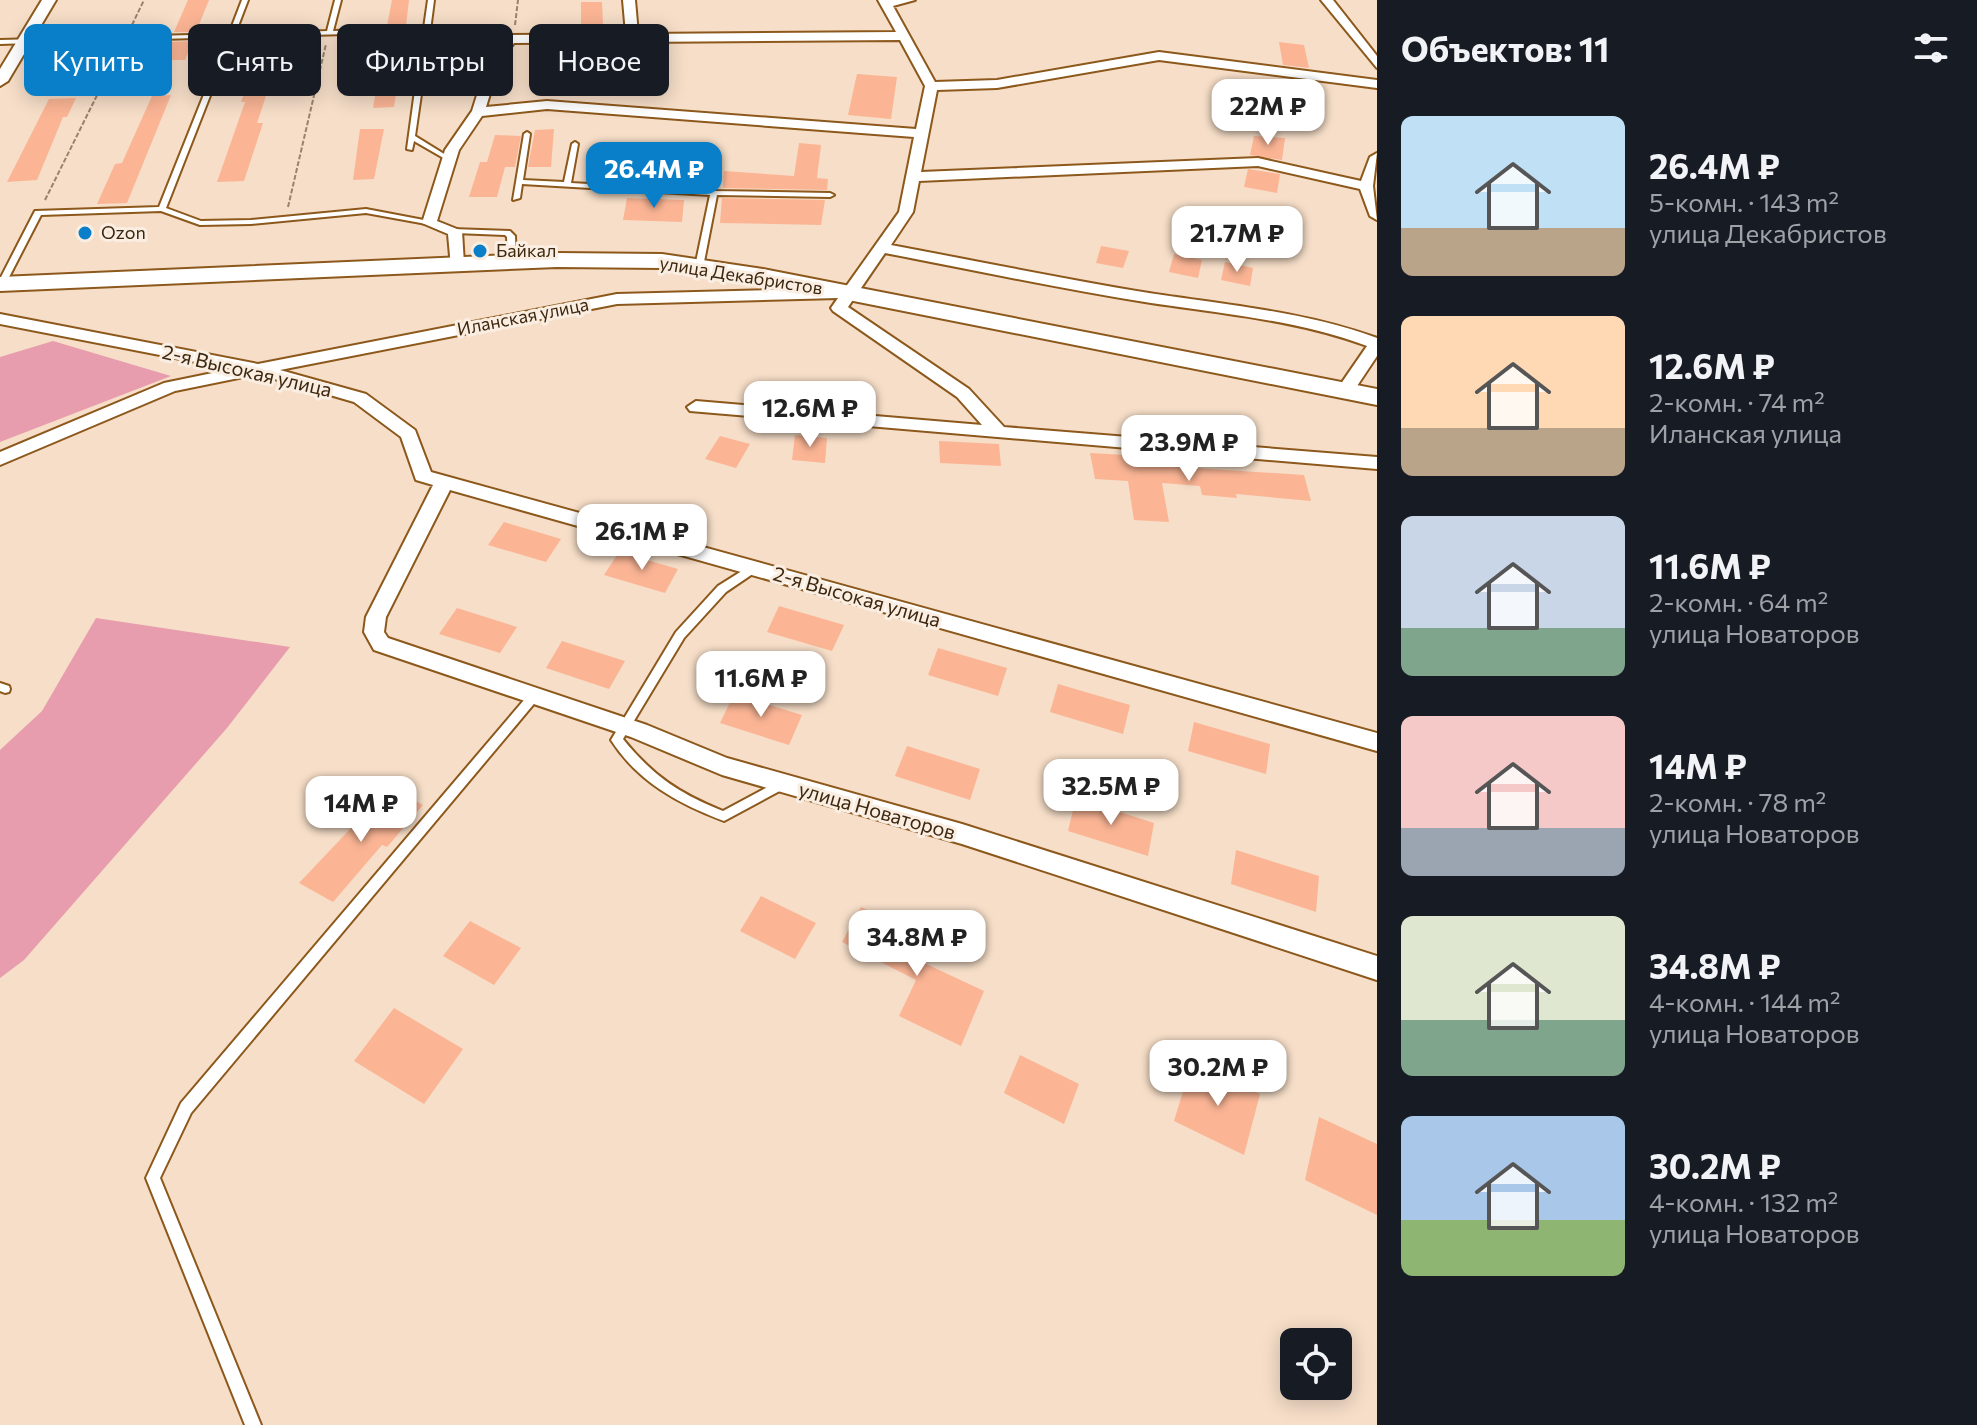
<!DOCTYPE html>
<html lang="ru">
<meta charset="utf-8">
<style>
body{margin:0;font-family:Commissioner,sans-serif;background:#20242c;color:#f1f3f6;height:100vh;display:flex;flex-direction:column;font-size:30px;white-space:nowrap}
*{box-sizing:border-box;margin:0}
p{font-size:26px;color:#9ea1a6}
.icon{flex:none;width:44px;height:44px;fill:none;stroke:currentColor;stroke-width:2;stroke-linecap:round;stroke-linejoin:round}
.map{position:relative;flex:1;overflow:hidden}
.side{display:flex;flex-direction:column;background:#171b24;width:600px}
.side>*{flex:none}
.guide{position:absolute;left:24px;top:24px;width:760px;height:72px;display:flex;gap:16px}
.fabs{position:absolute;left:1280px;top:1328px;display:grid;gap:16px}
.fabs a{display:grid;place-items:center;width:72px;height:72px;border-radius:12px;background:#171b24;box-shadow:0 4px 20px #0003;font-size:40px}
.price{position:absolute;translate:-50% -68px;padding:0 18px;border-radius:16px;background:#fff;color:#222;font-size:26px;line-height:52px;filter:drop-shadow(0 2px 4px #0008)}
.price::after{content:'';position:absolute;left:50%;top:48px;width:24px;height:18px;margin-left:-12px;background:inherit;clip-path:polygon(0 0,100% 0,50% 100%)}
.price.active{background:#087fc8;color:#fff}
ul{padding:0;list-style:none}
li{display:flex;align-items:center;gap:24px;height:200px;padding:0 24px}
li span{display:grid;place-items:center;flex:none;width:224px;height:160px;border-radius:12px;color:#555}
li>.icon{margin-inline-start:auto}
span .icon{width:96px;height:96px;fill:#fffc;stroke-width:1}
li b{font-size:34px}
h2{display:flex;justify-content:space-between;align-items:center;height:96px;padding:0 24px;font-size:34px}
.chip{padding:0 28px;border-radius:12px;background:#171b24;box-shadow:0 4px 20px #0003;font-size:28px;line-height:72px}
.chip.active{background:#087fc8;color:#fff}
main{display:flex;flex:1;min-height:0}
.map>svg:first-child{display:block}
</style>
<main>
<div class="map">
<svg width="1377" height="1425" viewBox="0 0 1377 1425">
<rect width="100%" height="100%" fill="#f6dec8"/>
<g fill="#e79dad">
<path d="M53 341 171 376 0 442V357Z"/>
<path d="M96 618 290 647 227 728 24 960 0 978V750L42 711Z"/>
</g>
<g fill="#fbb595">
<path d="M188 0H209L196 32H174Z"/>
<path d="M392 0H409L406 26H387Z"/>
<path d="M581 2H602L603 24H581Z"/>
<path d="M405 35 394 107 373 108 385 36Z"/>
<path d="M193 41 185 60H162L170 42Z"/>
<path d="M1279 42 1304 45 1309 68 1283 65Z"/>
<path d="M263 52 279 57 257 123H263L244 181 217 182 245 102H241L257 58Z"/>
<path d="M857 74 897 77 891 119 848 115Z"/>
<path d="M1286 79 1313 83 1316 96 1288 92Z"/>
<path d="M171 95 127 203 97 204 115 164 122 163 152 96Z"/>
<path d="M76 98 67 117H63L37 180 7 182 49 99Z"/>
<path d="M360 129H384L374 179 353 180Z"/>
<path d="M554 129 551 167H528L535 130Z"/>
<path d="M495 135 521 136 515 167H505L497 197H469L480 162H487Z"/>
<path d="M1254 136 1285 138 1282 160 1250 155Z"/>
<path d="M799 143 821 145 817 178 828 179 827 190 723 188 724 171 794 176Z"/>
<path d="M1248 169 1280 174 1277 193 1244 187Z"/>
<path d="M627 198 684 200 682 222 623 220Z"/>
<path d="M722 198 825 200 821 225 720 223Z"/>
<path d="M1101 246 1129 251 1123 268 1096 263Z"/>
<path d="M1174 254 1202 260 1198 278 1169 272Z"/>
<path d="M1225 262 1253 268 1250 286 1221 280Z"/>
<path d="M795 435 827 438 825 463 792 460Z"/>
<path d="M720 436 750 444 736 468 705 459Z"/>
<path d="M939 441 999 444 1001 466 940 463Z"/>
<path d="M1090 453 1161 457 1163 466 1304 475 1311 501 1236 494 1237 498 1202 495 1200 486 1162 483 1169 522 1134 520 1128 481 1095 479Z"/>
<path d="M504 522 561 539 546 562 488 545Z"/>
<path d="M619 552 678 569 665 593 604 575Z"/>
<path d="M779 606 844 625 832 651 767 632Z"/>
<path d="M457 608 517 627 500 653 439 634Z"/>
<path d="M562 641 625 661 609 689 546 668Z"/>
<path d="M938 648 1007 668 998 696 928 675Z"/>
<path d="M1058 684 1130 705 1123 734 1050 712Z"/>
<path d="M734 694 802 715 789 745 720 723Z"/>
<path d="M1194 722 1270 744 1266 774 1188 751Z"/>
<path d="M907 746 980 769 970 800 895 776Z"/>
<path d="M390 787 423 805 387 847 382 845 333 902 299 883Z"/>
<path d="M1076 798 1154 823 1148 856 1068 831Z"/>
<path d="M1236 850 1319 876 1316 912 1231 884Z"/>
<path d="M761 896 816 923 795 959 740 931Z"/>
<path d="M861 907 917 935 907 955 984 991 961 1046 899 1016 916 980 842 942Z"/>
<path d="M470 921 521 948 494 985 443 956Z"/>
<path d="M394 1008 463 1049 424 1104 354 1061Z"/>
<path d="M1020 1055 1079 1084 1064 1124 1004 1093Z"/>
<path d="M1192 1062 1260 1094 1244 1155 1174 1121Z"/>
<path d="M1319 1117 1377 1144V1215L1305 1180Z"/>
</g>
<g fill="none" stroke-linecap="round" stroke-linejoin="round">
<defs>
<g id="service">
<path d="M242 0H248L235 34 327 31 335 0H341L333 31 424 28 428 0H434L430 31 437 43 488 91 483 92 433 45 429 39 415 136 449 157V159L447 160 414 141 412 150 407 149 423 32 233 37 166 208 201 221 251 220 366 209 429 221H432V225L366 213 251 224 200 225 161 211 41 215 6 283 0 285V279L35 211 159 207 227 37 0 44V40L229 34Z"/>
<path d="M527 132 530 134 523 180 564 182 572 144 575 142 578 144 571 183 714 191 830 193 834 195 830 197 717 195 703 267 699 269 695 267 710 195 522 184 520 198 513 200 524 134Z"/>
<path d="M452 229 510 231 515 236 516 261 512 263 508 261 507 237 505 235 455 233H452Z"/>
<path d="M753 564 758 568 757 571 726 592 684 638 623 739C653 776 680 794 723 811L779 781 783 779 787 781 789 784 787 787 724 821C679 804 638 782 611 740L676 632 718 586Z"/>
<path d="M0 683 9 686 10 689 9 692 5 693 0 691Z"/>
<path d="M534 692 538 693 539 696 538 699 191 1113 160 1178 261 1425H245L146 1178 181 1103 530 693Z"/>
</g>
<g id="minor">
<path d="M623 0H635L638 34 896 32 878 0H915L893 6 935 82 997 80 1159 52 1377 80V88L1159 60 997 88 937 90 921 172 1258 158 1361 181 1370 157 1377 153 1373 186 1377 220 1370 216 1360 189 1258 166 919 181 913 212 891 245C977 261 1063 279 1149 293 1226 305 1303 311 1377 338V356L1351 395 1345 396 1336 391 1367 346C1297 320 1224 314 1151 303 1062 289 973 270 885 253L848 307 969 389 1004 427 1377 457V469L690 411 687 407 696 401 982 425 957 397 833 311 831 308 838 298 617 304 280 370 366 394 415 430 431 472 1377 733V751L450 490 386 617 384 632 388 638 647 725 727 758 962 824 1377 956V980L962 844 722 775 631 737 374 650 364 632 366 617 433 485 416 480 401 437 354 402 258 374 175 391 0 465V452L164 383 232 369 0 324V314L258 364 617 294 845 288 899 212 914 137 547 109 482 116 459 150 437 221 462 231 464 264 451 267 448 234 422 223 445 150 472 111 488 60 511 35 626 34ZM900 40 925 86 916 129 547 101 486 107 500 61 514 43Z"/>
<path d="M1321 0H1333L1377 56V68Z"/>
</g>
<path id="tertiary" d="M42 0H56L8 81 0 86V69Z"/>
<path id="primary" d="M557 253 662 254 763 269 1377 389V405L763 283 662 268 557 267 0 291V277Z"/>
</defs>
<use href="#service" stroke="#8c581b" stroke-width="4"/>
<use href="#minor" stroke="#8c581b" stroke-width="4"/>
<use href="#tertiary" stroke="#8c581b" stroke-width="4"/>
<use href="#primary" stroke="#8c581b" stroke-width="4"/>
<g stroke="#9a836c" stroke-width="2" stroke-dasharray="5 2" stroke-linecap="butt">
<path d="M132 25 144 0"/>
<path d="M515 25 518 0"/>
<path d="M45 200 119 51"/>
<path d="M288 207 326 44"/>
</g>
<use href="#service" fill="#fff" fill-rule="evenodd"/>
<use href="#minor" fill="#fff" fill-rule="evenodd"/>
<use href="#tertiary" fill="#fff" fill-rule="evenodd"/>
<use href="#primary" fill="#fff" fill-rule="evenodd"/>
</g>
<g fill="#087fc8" stroke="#faeee2" stroke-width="3">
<circle cx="85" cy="233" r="8"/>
<circle cx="480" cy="251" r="8"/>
</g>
<g text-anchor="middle" stroke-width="6" stroke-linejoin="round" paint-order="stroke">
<g font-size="18" fill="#3d270f" stroke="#faeee2" text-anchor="start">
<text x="101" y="239">Ozon</text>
<text x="496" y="257">Байкал</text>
</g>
<g font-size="18" fill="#3d270f" stroke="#faeee2">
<text transform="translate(741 276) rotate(9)" y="6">улица Декабристов</text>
<text transform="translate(523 317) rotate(-11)" y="6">Иланская улица</text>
</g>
<g font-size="20" fill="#3d270f" stroke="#faeee2">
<text transform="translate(247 371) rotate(13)" y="7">2-я Высокая улица</text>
<text transform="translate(857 597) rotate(16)" y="7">2-я Высокая улица</text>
<text transform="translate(877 811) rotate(16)" y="7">улица Новаторов</text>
</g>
</g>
</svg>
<div class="fabs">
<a><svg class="icon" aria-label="locate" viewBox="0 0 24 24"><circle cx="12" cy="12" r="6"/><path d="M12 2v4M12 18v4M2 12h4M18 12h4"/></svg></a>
</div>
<b class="price" style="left:1268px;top:147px">22M ₽</b>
<b class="price active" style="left:654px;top:210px">26.4M ₽</b>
<b class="price" style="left:1237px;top:274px">21.7M ₽</b>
<b class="price" style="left:810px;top:449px">12.6M ₽</b>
<b class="price" style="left:1189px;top:483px">23.9M ₽</b>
<b class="price" style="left:642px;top:572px">26.1M ₽</b>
<b class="price" style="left:761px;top:719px">11.6M ₽</b>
<b class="price" style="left:1111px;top:827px">32.5M ₽</b>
<b class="price" style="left:361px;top:844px">14M ₽</b>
<b class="price" style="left:917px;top:978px">34.8M ₽</b>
<b class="price" style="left:1218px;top:1108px">30.2M ₽</b>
<div class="guide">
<a class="chip active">Купить</a>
<a class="chip">Снять</a>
<a class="chip">Фильтры</a>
<a class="chip">Новое</a>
</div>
</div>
<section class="side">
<h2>Объектов: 11<svg class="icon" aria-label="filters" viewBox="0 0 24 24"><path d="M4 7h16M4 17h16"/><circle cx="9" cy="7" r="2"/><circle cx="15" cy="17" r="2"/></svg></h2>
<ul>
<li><span style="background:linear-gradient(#bfe0f5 70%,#b9a48a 0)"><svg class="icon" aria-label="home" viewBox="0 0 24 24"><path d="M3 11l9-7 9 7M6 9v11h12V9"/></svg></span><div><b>26.4M ₽</b><p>5-комн. · 143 m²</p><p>улица Декабристов</p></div></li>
<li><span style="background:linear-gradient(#ffd9b3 70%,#b9a48a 0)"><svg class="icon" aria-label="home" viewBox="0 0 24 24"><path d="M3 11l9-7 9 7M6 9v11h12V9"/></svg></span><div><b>12.6M ₽</b><p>2-комн. · 74 m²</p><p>Иланская улица</p></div></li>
<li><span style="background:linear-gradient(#c9d6e8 70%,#7fa58c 0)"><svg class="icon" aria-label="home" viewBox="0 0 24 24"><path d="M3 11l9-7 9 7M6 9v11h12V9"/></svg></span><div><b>11.6M ₽</b><p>2-комн. · 64 m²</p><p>улица Новаторов</p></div></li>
<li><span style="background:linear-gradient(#f6c9c9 70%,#9aa5b1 0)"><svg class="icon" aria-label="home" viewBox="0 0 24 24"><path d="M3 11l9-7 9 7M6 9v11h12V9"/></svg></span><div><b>14M ₽</b><p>2-комн. · 78 m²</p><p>улица Новаторов</p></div></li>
<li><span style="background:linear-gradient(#dfe7d0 65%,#7fa58c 0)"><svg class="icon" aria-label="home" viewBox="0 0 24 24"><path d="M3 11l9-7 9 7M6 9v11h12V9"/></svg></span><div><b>34.8M ₽</b><p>4-комн. · 144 m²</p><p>улица Новаторов</p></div></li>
<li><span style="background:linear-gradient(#a9c7e8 65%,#8fb573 0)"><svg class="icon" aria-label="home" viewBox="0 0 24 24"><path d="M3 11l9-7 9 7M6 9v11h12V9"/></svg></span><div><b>30.2M ₽</b><p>4-комн. · 132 m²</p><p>улица Новаторов</p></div></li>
</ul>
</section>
</main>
